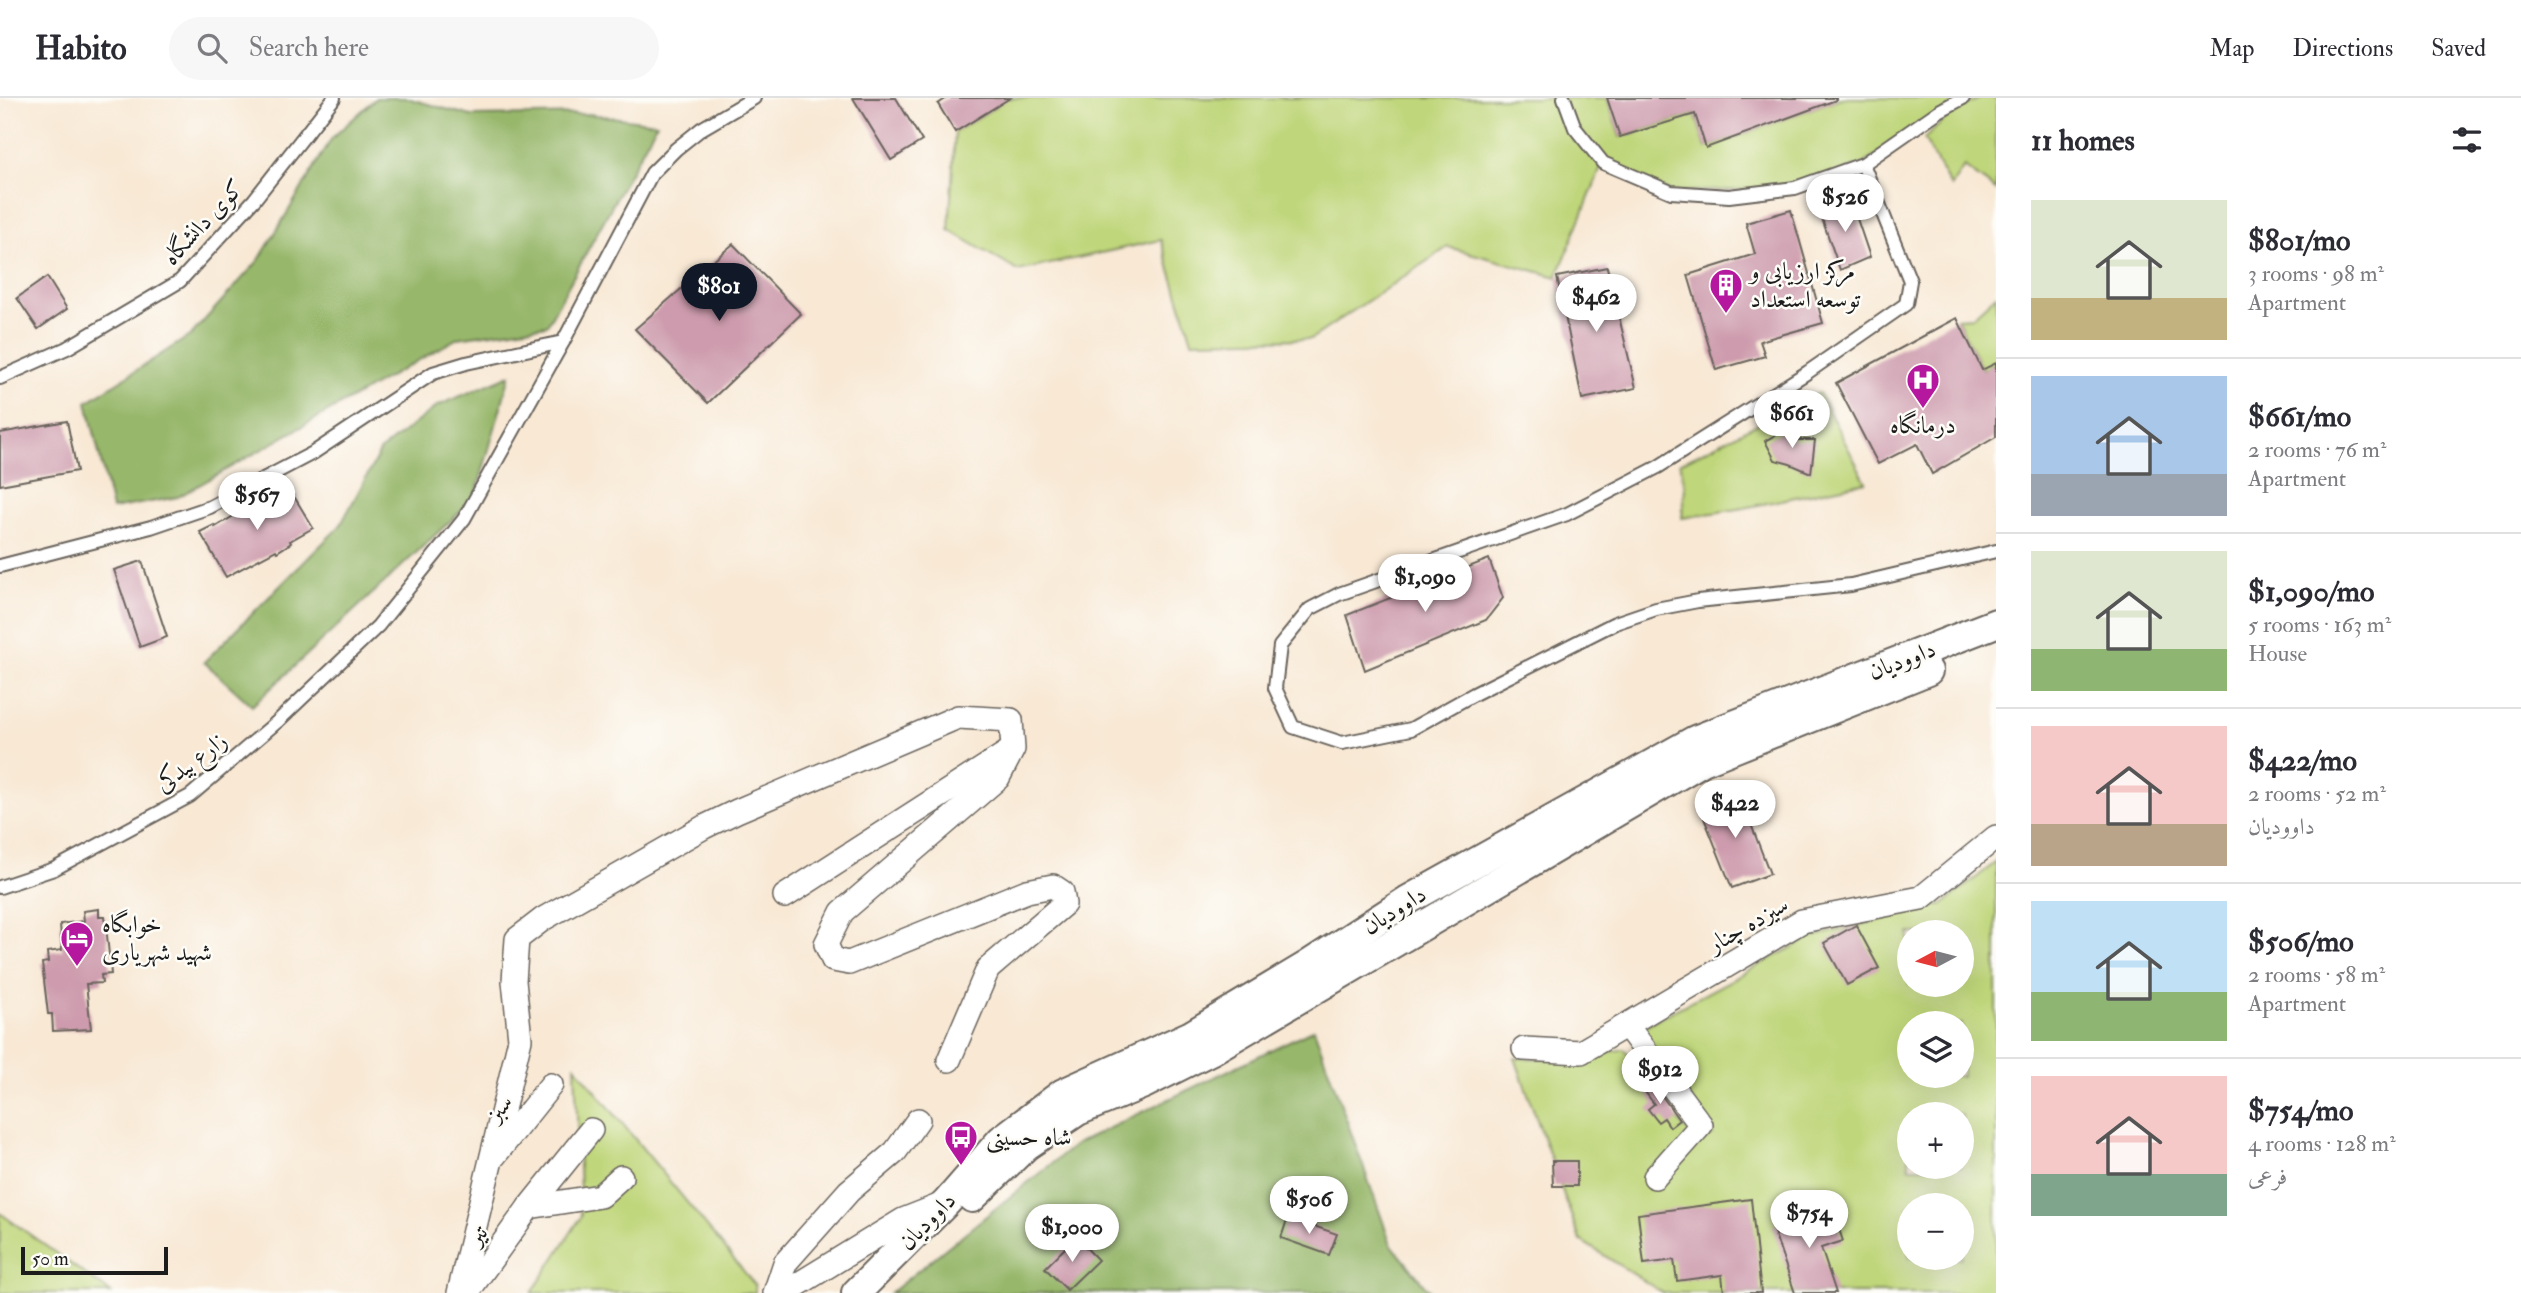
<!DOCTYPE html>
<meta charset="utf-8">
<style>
body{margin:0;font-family:"IM FELL Double Pica",Amiri,serif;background:#f7f7f7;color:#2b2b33;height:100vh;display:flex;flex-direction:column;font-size:26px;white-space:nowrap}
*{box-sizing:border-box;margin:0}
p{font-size:23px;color:#7c7c81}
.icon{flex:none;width:38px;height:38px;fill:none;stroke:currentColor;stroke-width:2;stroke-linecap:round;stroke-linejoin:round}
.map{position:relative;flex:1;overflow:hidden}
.details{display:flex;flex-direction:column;background:#fff;width:525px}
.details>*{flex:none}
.needle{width:46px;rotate:263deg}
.buttons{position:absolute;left:1897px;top:822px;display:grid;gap:14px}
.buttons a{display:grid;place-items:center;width:77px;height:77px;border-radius:50%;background:#fff;box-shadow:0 7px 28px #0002;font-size:35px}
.scale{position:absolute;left:21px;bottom:18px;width:147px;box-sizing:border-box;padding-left:7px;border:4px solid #1c1c1c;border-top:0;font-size:19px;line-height:24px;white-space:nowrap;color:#1c1c1c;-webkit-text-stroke:5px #fdfcf7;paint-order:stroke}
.price{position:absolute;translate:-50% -60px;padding:0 16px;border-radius:24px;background:#fff;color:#222;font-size:23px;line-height:46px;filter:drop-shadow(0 2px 4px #0008)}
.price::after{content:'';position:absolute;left:50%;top:42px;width:21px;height:16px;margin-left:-10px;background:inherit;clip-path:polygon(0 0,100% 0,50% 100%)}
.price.on{background:#111827;color:#fff}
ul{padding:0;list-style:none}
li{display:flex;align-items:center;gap:21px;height:175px;padding:0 35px}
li+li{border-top:2px solid #e1e1e2}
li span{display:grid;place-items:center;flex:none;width:196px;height:140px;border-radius:0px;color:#555}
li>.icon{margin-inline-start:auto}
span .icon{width:84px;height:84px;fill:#fffc;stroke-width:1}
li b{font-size:30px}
h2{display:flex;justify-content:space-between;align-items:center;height:84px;padding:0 35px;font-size:30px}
header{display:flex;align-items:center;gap:42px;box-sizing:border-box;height:98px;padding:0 35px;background:#fff;border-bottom:2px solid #e1e1e2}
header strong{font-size:33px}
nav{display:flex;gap:38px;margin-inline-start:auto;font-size:24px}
.search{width:490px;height:63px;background:#f7f7f7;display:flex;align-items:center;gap:18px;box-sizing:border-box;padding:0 24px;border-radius:38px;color:#7c7c81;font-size:26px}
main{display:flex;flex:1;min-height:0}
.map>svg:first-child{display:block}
</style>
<header>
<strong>Habito</strong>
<div class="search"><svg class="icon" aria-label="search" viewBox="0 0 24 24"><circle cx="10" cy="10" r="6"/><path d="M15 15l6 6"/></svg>Search here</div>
<nav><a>Map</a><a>Directions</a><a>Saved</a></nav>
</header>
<main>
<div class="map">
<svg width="1996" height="1195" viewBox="0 0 1996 1195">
<rect width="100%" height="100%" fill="#fdfcf7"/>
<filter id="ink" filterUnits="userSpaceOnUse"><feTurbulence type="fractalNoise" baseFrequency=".0143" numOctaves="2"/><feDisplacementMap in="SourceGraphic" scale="14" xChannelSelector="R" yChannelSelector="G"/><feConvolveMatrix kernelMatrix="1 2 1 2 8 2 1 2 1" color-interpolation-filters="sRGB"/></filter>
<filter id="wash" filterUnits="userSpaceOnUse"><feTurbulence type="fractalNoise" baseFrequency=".00686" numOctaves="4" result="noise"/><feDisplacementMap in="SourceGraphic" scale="28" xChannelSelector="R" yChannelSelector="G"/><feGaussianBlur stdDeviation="1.57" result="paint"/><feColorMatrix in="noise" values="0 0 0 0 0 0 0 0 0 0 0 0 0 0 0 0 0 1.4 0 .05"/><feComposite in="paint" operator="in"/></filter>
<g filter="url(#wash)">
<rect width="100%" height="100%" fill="#f8e8d4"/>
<g fill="#bfd67a" stroke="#6e794b" stroke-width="2" fill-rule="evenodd">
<path d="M993 0H1607L1620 39 1695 16 1706 50 1840 0H1963L1863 66 1795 90 1671 94 1603 65 1557 179 1448 149 1311 241 1192 243 1161 142 1018 173 949 132 955 34 997 8Z"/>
<path d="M1981 0H1996V92L1964 69 1951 89 1924 41 1955 12Z"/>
<path d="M1996 197V265L1982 272 1957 220 1972 219Z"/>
<path d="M1819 295 1866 384 1744 410 1682 420 1685 390 1680 365Z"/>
<path d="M1996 764V1195H1663L1580 1142 1515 960 1573 961 1624 951 1684 1030 1702 1042 1713 1037 1710 1028 1639 931 1812 839 1943 806ZM1909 835H1962V887H1909ZM1909 926H1962V978H1909ZM1909 1017H1962V1069H1909ZM1909 1108H1962V1160H1909Z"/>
<path d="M575 968 755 1187V1195H532L581 1119Z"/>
<path d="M0 1115 111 1195H0Z"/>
</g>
<g fill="#97b76a" stroke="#5a6a43" stroke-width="2">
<path d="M376 0H407L471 18 589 16 657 25 547 227 458 240 178 399 112 411 87 304 191 237 259 162 332 40Z"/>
<path d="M510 277 475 400 252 608 204 564 340 428 381 352 437 308Z"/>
<path d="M1314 931 1391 1146 1431 1195H890L1076 1046Z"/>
</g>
<g id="blocks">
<g fill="#cd9bad">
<path d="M853 0H896L922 43 891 62Z"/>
<path d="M947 0H1010L955 34 938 6Z"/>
<path d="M1607 0H1836V2L1706 50 1695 16 1620 39Z"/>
<path d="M1851 103 1870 159 1840 172 1819 112Z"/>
<path d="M1791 112 1823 225 1760 243 1765 258 1716 272 1688 177 1755 156 1746 125Z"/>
<path d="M733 146 801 216 708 305 635 231Z"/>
<path d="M1607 169 1636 290 1582 301 1557 179Z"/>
<path d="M47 179 67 211 38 231 17 200Z"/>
<path d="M1957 220 1982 272 1996 265V339L1932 376 1917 346 1878 366 1836 285Z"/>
<path d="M67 323 77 373 0 387V335Z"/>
<path d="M1788 330 1795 342H1815L1811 375 1790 366 1775 362 1765 343Z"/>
<path d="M286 385 313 430 290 443 291 445 277 454 276 452 226 479 200 434 214 427 215 429 264 400 266 405Z"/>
<path d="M1489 461 1503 500 1486 522 1365 572 1347 517Z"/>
<path d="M142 463 167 539 140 549 114 472Z"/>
<path d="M1738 692 1770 776 1732 790 1700 710Z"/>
<path d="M99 811V818H105L111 876 101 877 102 885 86 886 91 931 53 933 52 916H48L42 865 48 864 47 854 62 852 60 826 84 823 83 813Z"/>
<path d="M1856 827 1879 870 1847 887 1824 845Z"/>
<path d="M1652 984 1679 1022 1670 1029 1664 1020 1658 1024 1648 1011 1654 1006 1643 991Z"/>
<path d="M1552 1063H1577V1088H1553Z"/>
<path d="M1751 1101 1761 1195H1724L1722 1177 1677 1183 1674 1162 1644 1166 1638 1116Z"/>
<path d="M1831 1108 1843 1143 1821 1150 1836 1195H1795L1772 1128Z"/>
<path d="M1288 1119 1337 1136 1329 1157 1281 1140Z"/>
<path d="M1076 1139 1098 1162 1067 1192 1045 1170Z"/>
</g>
</g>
</g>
<g filter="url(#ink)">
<use href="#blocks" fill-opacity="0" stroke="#69635c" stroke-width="2"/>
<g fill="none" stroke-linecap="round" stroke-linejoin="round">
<defs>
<g id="service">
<path d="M1564 0 1575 30 1603 65 1671 94 1729 98 1795 90 1863 66 1939 13 1963 0"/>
<path d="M1863 66 1910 183 1906 206 1808 274 1658 369 1567 416 1339 496 1310 511 1280 548 1275 590 1293 629 1342 645 1411 631 1474 596 1615 525 1656 511 1698 503 1851 487 1996 453"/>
<path d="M563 244 652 75 676 51 701 31 754 0"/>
<path d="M0 280 67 250 180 183 254 102 334 0"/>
<path d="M0 468 151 429 210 409 313 355 433 275 466 265 563 244 464 421 378 528 278 623 190 698 54 771 0 789"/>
</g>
<g id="minor">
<path d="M785 798 1010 653"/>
<path d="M1627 928 1701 1027 1655 1079"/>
<path d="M1524 951 1581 954 1802 823 1921 800 1996 739"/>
<path d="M495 1057 551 987"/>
<path d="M529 1109 591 1032"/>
<path d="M459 1195 520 941 514 883 517 841 543 821 704 729 737 713 958 619 1011 622 1013 651 998 680 842 814 826 846 833 862 849 865 1027 793 1053 788 1062 794 1064 806 988 871 949 962"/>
<path d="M467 1195 529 1109 600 1098 621 1079"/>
<path d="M775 1195 785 1165 849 1093 895 1054 918 1022"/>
<path d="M784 1195 903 1122 941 1107"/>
</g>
<g id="tertiary">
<path d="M972 1100 1026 1048 1078 1013 1144 986 1212 952 1703 663 1928 573"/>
<path d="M856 1195 947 1104 1001 1042 1063 995 1191 937 1308 867 1408 802 1695 642 1996 525"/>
</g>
</defs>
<use href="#service" stroke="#69635c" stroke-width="16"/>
<use href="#minor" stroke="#69635c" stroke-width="26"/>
<use href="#tertiary" stroke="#69635c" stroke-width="32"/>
<use href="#service" stroke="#fff" stroke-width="12"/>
<use href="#minor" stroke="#fff" stroke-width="23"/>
<use href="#tertiary" stroke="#fff" stroke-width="28"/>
</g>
</g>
<defs>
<symbol id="building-pin" viewBox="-11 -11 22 30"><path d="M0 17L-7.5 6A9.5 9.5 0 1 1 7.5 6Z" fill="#b5179e" stroke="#fdfcf7"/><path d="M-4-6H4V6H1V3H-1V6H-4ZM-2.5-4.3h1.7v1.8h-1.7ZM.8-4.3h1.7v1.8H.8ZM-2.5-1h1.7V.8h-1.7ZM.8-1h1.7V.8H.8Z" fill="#fff"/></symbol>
<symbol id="hospital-pin" viewBox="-11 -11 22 30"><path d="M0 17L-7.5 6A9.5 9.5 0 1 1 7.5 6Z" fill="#b5179e" stroke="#fdfcf7"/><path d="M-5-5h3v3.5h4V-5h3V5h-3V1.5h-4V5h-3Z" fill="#fff"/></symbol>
<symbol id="hotel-pin" viewBox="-11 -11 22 30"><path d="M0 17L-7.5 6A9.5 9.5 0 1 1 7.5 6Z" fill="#b5179e" stroke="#fdfcf7"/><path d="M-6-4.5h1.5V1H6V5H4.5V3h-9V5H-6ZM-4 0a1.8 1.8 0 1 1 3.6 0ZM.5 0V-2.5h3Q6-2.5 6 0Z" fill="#fff"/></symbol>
<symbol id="bus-pin" viewBox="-11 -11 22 30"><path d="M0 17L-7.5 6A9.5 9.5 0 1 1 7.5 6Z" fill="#b5179e" stroke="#fdfcf7"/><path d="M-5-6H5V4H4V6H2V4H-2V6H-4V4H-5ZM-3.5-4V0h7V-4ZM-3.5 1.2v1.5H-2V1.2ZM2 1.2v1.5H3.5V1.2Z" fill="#fff"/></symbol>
</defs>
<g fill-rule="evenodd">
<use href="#building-pin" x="1707" y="168" width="38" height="52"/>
<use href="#hospital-pin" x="1904" y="263" width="38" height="52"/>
<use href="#hotel-pin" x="58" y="821" width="38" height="52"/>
<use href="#bus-pin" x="942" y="1020" width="38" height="52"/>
</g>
<g text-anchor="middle" stroke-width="5" stroke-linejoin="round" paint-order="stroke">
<g font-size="24" fill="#1c1c1c" stroke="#fdfcf7">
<text transform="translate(203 124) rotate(-47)" y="8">کوی دانشگاه</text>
<text transform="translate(1902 562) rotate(-21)" y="8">داوودیان</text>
<text transform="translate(191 664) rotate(-37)" y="8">زارع بیدکی</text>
<text transform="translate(1394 812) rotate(-32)" y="8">داوودیان</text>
<text transform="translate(1748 826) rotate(-30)" y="8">سیزده چنار</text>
<text transform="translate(499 1010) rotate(-52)" y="8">سبز</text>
<text transform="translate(927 1123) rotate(-46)" y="8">داوودیان</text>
<text transform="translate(477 1137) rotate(-54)" y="8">تیر</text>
</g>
<g font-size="24" fill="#1c1c1c" stroke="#fdfcf7" text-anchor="start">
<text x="1750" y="181">مرکز ارزیابی و<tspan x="1750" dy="28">توسعه استعداد</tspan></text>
<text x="1923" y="335" text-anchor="middle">درمانگاه</text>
<text x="102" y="834">خوابگاه<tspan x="102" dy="28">شهید شهریاری</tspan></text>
<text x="986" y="1047">شاه حسینی</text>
</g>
</g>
</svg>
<div class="buttons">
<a><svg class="needle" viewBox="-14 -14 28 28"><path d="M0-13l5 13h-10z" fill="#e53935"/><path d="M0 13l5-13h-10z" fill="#7c7c81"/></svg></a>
<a><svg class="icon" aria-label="layers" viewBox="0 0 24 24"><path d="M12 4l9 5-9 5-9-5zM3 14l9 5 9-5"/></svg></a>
<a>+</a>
<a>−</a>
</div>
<div class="scale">50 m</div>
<b class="price" style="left:1845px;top:136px">$526</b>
<b class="price on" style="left:719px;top:225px">$801</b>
<b class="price" style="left:1596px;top:236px">$462</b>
<b class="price" style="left:1792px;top:352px">$661</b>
<b class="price" style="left:257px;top:434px">$567</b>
<b class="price" style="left:1425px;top:516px">$1,090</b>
<b class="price" style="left:1735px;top:742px">$422</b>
<b class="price" style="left:1660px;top:1008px">$912</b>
<b class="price" style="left:1309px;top:1138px">$506</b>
<b class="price" style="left:1809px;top:1152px">$754</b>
<b class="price" style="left:1072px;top:1166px">$1,000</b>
</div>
<section class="details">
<h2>11 homes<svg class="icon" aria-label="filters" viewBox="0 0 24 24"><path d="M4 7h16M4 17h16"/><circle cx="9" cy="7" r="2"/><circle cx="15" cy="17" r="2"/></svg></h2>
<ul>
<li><span style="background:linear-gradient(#dfe7d0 70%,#c2b280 0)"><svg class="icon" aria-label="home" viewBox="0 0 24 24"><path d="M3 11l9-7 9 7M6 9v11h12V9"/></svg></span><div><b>$801/mo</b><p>3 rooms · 98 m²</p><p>Apartment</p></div></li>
<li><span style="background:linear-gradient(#a9c7e8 70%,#9aa5b1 0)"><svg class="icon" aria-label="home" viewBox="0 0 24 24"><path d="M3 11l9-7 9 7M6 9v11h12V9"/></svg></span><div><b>$661/mo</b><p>2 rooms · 76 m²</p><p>Apartment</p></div></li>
<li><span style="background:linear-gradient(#dfe7d0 70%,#8fb573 0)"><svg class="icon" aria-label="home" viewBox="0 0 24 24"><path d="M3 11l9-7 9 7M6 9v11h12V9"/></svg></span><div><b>$1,090/mo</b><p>5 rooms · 163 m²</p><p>House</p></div></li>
<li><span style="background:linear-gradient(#f6c9c9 70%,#b9a48a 0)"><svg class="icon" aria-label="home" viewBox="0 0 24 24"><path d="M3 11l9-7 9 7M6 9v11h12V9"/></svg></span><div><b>$422/mo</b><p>2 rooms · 52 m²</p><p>داوودیان</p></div></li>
<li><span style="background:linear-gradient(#bfe0f5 65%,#8fb573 0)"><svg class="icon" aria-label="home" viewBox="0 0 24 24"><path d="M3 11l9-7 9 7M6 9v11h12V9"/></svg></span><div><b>$506/mo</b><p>2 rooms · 58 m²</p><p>Apartment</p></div></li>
<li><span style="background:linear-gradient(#f6c9c9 70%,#7fa58c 0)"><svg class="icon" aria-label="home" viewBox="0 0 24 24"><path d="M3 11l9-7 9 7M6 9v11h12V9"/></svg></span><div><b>$754/mo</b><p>4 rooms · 128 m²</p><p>فرعی</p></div></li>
</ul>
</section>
</main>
